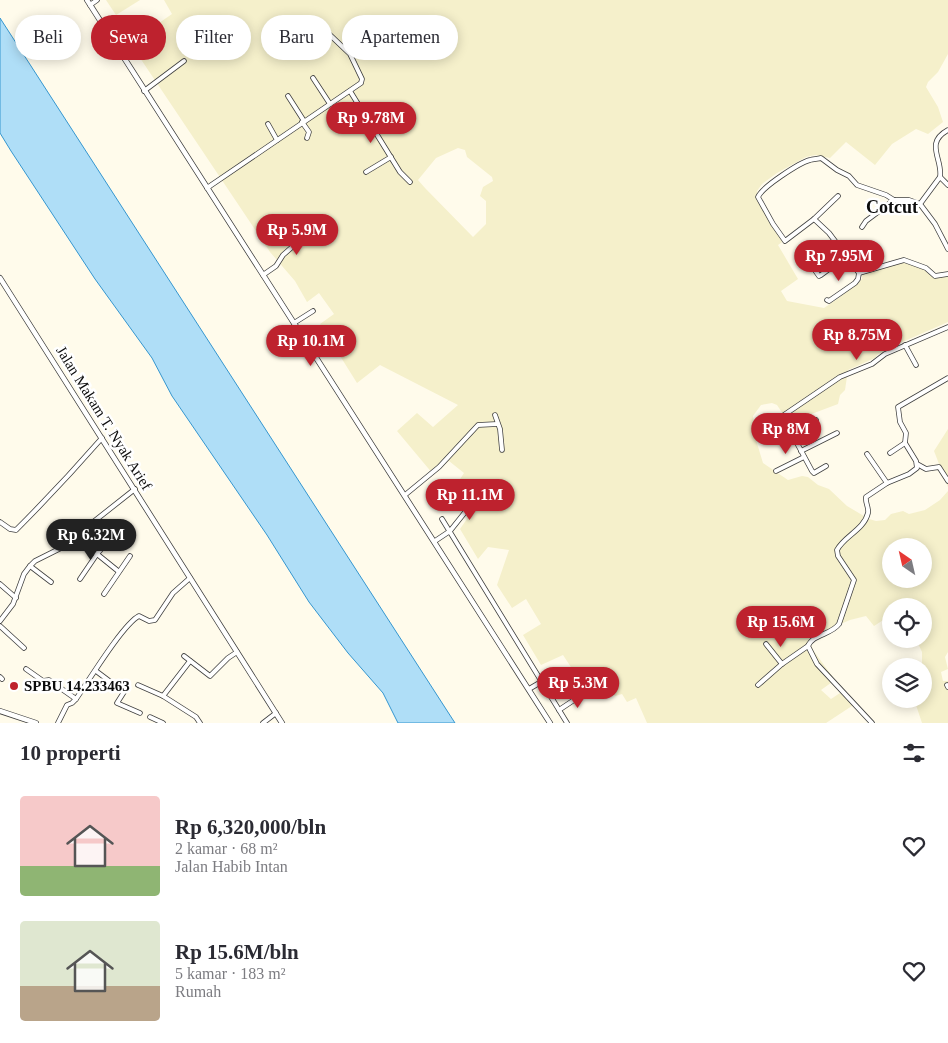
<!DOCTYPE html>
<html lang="id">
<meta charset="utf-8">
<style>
body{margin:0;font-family:Georgia,serif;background:#f7f7f7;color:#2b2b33;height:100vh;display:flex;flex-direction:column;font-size:19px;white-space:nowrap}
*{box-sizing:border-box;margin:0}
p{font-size:16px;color:#7c7c81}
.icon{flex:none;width:28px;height:28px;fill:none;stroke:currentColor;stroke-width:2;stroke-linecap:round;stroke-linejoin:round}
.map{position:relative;height:723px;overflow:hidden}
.drawer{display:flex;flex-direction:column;background:#fff;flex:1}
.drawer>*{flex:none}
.banner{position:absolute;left:15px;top:15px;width:500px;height:45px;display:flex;gap:10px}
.needle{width:32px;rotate:326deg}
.fabs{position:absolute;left:882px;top:538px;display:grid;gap:10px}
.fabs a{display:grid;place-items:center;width:50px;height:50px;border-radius:50%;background:#fff;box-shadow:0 2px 12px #0003;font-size:25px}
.price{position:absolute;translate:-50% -42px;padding:0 11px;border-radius:18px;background:#be222e;color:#fff;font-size:16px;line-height:32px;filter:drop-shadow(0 1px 2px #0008)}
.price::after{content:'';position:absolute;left:50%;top:30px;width:15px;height:11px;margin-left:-8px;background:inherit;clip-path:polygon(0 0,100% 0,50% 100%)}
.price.selected{background:#222;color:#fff}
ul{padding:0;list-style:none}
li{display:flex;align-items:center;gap:15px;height:125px;padding:0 20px}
li span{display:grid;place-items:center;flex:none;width:140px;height:100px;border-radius:5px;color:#555}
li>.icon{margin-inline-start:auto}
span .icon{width:60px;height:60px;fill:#fffc;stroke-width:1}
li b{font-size:21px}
h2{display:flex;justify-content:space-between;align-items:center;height:60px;padding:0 20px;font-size:21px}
.tag{padding:0 18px;border-radius:22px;background:#fff;box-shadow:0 2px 12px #0003;font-size:18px;line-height:45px}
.tag.selected{background:#be222e;color:#fff}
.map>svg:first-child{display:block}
</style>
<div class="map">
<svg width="948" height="723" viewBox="0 0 948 723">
<rect width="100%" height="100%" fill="#fffbeb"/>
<g fill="#f5f0cb" fill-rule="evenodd">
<path d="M106 0H140L116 15Z"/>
<path d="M164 0H948V54L938 72 928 82 926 87 938 107 943 122 928 134 916 129 892 144 875 165 846 142 830 158 815 155 806 157 777 173 762 184 757 191 758 196 785 240 778 245 798 279 781 291 787 301 824 308 840 297 862 279V272L873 267 890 263 904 258 928 267 934 275 948 272V322L891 347 877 355 875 358 848 370 845 390 840 395 838 404 793 421 787 420 777 405 772 403 761 405 753 416 756 440 763 463 788 480 802 476 808 477 818 485 829 489 847 506 869 519 876 521 885 520 891 514 903 511 909 514 925 510 940 500 948 491V652L945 657 948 669 941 672 943 681H948V723H922L914 699H924V666H918L922 664V652L916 639H924V606H891V615L874 626 866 616 850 620 810 637V642L813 650 835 680 821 690 831 699 843 691 855 704 826 723H647L636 698 627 702 622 694 615 696 605 678 586 690 563 655 541 665 523 635 541 624 526 599 512 608 497 585 509 550 488 547 478 559 460 529 482 497 457 484 464 473 449 461 433 474 397 431 417 413 433 427 458 405 380 365 357 383 320 324 334 314 319 293 307 302 295 281 270 252 130 43 172 14ZM458 148 465 150 467 157 492 177 493 181 483 187 480 196 486 201V224L473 237 425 188 418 180 436 158ZM891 546H924V579H891Z"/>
<path d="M948 429V487L934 451Z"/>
</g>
<path fill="#afdef7" stroke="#3596cf" d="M0 18 455 723H398L383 693 348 653 309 602 267 535 172 396 152 358 95 279 11 151 0 133Z"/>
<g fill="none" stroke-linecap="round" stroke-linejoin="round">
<defs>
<g id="minor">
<path d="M90 5 97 0"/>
<path d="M102 24 113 18 130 34"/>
<path d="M313 78 330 104"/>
<path d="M144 91 184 61"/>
<path d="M350 91 400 172 410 182"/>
<path d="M288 96 304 121"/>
<path d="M302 122 309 132 307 138"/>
<path d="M268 124 277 140"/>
<path d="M948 130C924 143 943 159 940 177L920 204 935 224 948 249"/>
<path d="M366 172 391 157"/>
<path d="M940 177 948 185"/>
<path d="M207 188 361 83 362 79 350 54 329 34"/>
<path d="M838 196 814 219 785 241 773 224 758 197C762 187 799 163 810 160 813 159 817 159 821 158L837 170 849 176 857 185 886 195 894 200H909L920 204"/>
<path d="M814 219 829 233 859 273 904 260 926 268 935 276 948 274"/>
<path d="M862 227 866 221 894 200"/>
<path d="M814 269 819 276 821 275 847 256"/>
<path d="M263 275 276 266 283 255 307 234"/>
<path d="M827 300 829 301 855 283 858 279 859 273"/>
<path d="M294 323 313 311"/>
<path d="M905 345 916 365"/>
<path d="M495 415 500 429 502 450"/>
<path d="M792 434 816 420"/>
<path d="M801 451 837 433"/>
<path d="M890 453 905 443"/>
<path d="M867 454 887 483"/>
<path d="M917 464 926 469 939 467 948 481"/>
<path d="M826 466 814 473 812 471 784 419V415L840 377 872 364 885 354 948 327"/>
<path d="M776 471 804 457"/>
<path d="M405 495 439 467 478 425 497 424"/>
<path d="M442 519 567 723"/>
<path d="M0 522 10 529 16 530C46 500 74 470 102 438"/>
<path d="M77 535 97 554 118 571"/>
<path d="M435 541 450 531 474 501 493 505"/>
<path d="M30 566 51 582"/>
<path d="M80 579 97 554 111 538"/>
<path d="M0 584 16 598"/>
<path d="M104 594 130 556"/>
<path d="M0 621 13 604 24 574 30 566 35 561 59 549 135 489"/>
<path d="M0 626 24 648"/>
<path d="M766 644 782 664"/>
<path d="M184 656 210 676 228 658 237 652"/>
<path d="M190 661 163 696 196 717 200 723"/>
<path d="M26 669 43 681 49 680 76 699"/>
<path d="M96 671 124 692 117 703 140 713"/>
<path d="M0 677 2 679"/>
<path d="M138 685 163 696"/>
<path d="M758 685 782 664 808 646"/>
<path d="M947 685 948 687"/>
<path d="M529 689 541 682"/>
<path d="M559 710 586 692"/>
<path d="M150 717 163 723"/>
<path d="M58 723 67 705 72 703 76 699C88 682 123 624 139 616L149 621 155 620 173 593 190 578"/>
<path d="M263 723 276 713"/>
<path d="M872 723 817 664 808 646C813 634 831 635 839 624L854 580 838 556 837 550C844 536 864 530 868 513 869 507 865 503 866 497L887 483 909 474 917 468 916 461 905 443 906 433 900 422 898 407 948 378"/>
</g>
<g id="tertiary">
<path d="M87 0 550 723"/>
<path d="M0 278 282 723"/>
<path d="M0 711 36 723"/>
</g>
</defs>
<use href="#minor" stroke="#3f3f3f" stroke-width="5.5"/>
<use href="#tertiary" stroke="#3f3f3f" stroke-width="6"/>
<use href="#minor" stroke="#fff" stroke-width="4"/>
<use href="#tertiary" stroke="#fff" stroke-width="4.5"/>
</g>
<circle fill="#be222e" stroke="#fff" stroke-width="2" cx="14" cy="686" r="5"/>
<g text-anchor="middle" stroke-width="5" stroke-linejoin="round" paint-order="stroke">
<g font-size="15" fill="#0c0c0c" stroke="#fff">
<text transform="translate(104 418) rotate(58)" y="5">Jalan Makam T. Nyak Arief</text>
</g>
<g font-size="15" font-weight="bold" fill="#0c0c0c" stroke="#fff" text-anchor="start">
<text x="24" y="691">SPBU 14.233463</text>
</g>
<g font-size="18" font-weight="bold" fill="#0c0c0c" stroke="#fff">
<text x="892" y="213">Cotcut</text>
</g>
</g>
</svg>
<div class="fabs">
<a><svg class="needle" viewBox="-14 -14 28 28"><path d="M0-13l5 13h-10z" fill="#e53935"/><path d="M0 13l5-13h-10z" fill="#7c7c81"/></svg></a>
<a><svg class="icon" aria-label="locate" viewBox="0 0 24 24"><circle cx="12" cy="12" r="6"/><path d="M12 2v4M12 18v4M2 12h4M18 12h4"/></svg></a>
<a><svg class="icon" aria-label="layers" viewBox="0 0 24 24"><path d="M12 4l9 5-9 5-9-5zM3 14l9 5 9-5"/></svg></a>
</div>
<b class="price" style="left:371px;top:144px">Rp 9.78M</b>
<b class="price" style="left:297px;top:256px">Rp 5.9M</b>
<b class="price" style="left:839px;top:282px">Rp 7.95M</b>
<b class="price" style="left:857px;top:361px">Rp 8.75M</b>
<b class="price" style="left:311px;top:367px">Rp 10.1M</b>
<b class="price" style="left:786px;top:455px">Rp 8M</b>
<b class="price" style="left:470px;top:521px">Rp 11.1M</b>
<b class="price selected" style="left:91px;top:561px">Rp 6.32M</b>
<b class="price" style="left:781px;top:648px">Rp 15.6M</b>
<b class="price" style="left:578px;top:709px">Rp 5.3M</b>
<div class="banner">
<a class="tag">Beli</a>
<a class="tag selected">Sewa</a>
<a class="tag">Filter</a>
<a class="tag">Baru</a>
<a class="tag">Apartemen</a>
</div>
</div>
<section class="drawer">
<h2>10 properti<svg class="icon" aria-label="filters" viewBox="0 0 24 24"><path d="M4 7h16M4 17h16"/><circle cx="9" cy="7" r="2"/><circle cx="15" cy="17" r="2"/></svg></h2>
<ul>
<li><span style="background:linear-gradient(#f6c9c9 70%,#8fb573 0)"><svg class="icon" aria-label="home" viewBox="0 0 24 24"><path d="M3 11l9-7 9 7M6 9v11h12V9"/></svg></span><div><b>Rp 6,320,000/bln</b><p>2 kamar · 68 m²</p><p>Jalan Habib Intan</p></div><svg class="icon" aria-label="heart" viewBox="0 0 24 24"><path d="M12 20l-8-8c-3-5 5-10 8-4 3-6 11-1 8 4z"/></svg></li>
<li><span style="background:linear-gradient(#dfe7d0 65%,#b9a48a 0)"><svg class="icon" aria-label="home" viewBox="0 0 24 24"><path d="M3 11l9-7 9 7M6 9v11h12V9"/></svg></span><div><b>Rp 15.6M/bln</b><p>5 kamar · 183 m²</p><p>Rumah</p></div><svg class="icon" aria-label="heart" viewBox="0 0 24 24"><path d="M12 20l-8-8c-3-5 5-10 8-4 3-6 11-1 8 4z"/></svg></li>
</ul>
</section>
